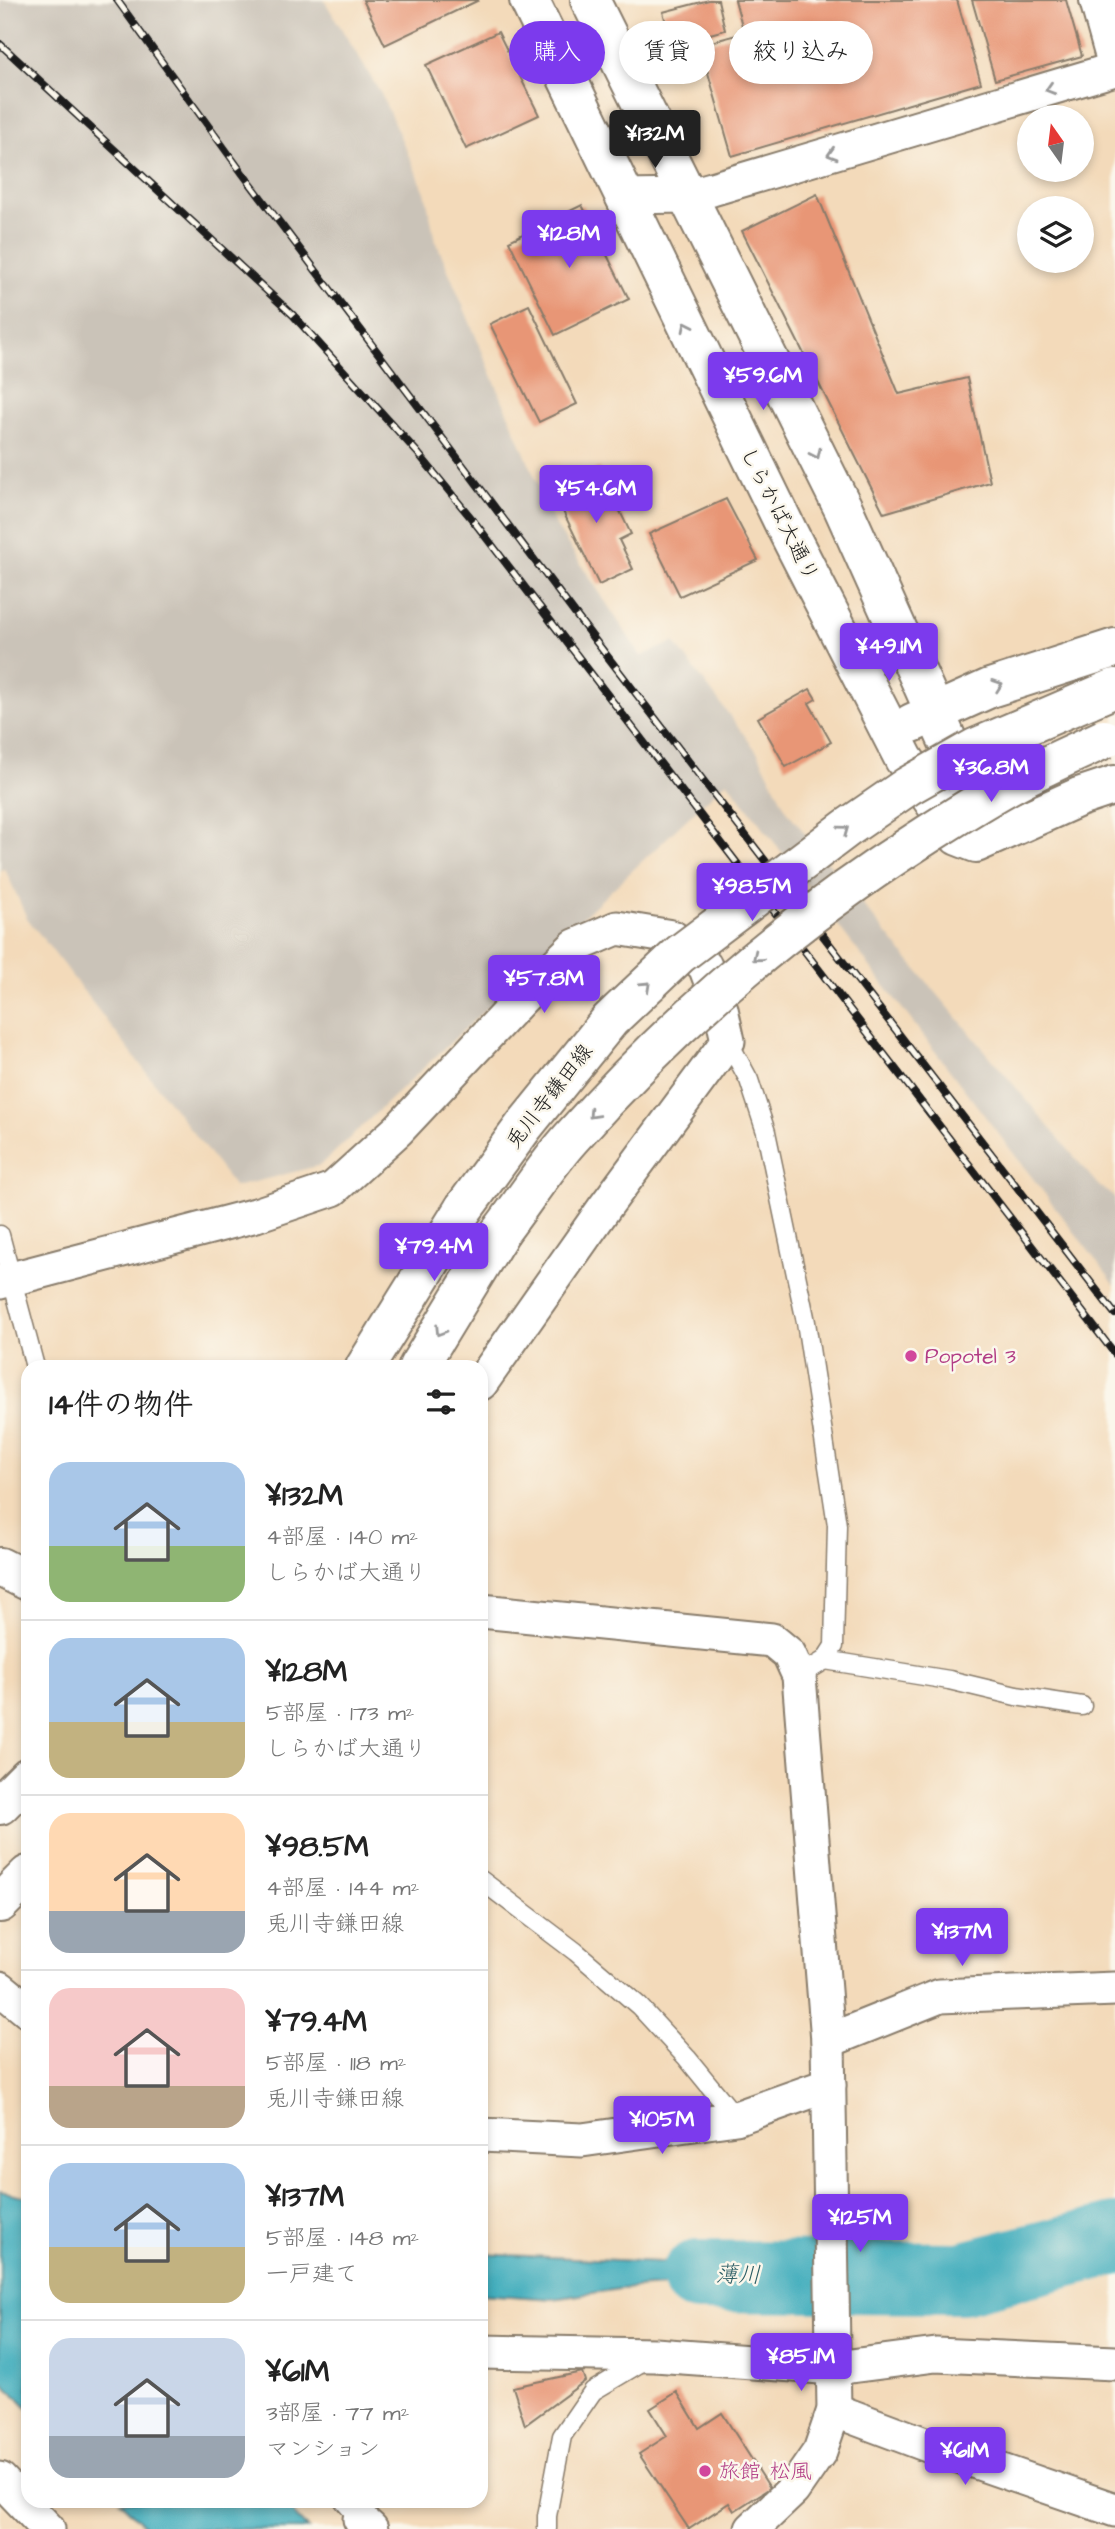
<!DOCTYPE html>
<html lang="ja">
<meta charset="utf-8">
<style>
body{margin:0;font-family:"Architects Daughter","Klee One",sans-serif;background:#f6f6f6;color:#222;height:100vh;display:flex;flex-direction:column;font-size:26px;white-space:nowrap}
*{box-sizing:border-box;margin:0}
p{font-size:23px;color:#767676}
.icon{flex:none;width:38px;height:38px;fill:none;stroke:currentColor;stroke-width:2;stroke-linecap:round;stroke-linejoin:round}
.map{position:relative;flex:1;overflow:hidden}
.drawer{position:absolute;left:21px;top:1360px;width:467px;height:1148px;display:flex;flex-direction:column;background:#fff;border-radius:21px;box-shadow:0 4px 10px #0003}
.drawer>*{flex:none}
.top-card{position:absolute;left:509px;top:21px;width:500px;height:63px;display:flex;gap:14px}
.needle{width:46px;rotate:346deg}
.buttons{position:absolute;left:1017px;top:105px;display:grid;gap:14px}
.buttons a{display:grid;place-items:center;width:77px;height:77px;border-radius:50%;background:#fff;box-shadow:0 4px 10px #0003;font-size:35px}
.price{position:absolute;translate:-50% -60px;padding:0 16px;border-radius:7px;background:#7c3aed;color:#fff;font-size:23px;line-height:46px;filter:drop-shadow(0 2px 4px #0008)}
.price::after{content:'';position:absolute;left:50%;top:42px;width:21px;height:16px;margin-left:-10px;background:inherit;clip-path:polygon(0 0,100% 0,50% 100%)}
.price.active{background:#222;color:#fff}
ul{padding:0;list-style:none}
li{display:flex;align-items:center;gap:21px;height:175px;padding:0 28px}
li+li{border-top:2px solid #e0e0e0}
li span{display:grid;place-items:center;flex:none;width:196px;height:140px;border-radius:21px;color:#555}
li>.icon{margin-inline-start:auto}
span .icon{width:84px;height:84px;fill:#fffc;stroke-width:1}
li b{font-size:30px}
h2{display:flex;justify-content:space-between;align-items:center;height:84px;padding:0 28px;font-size:30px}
.pill{padding:0 24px;border-radius:32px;background:#fff;box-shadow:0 4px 10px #0003;font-size:24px;line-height:63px}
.pill.active{background:#7c3aed;color:#fff}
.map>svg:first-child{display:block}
</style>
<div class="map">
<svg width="1115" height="2529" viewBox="0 0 1115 2529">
<rect width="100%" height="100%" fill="#fbf7ec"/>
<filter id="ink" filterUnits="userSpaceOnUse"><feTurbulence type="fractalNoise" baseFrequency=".0143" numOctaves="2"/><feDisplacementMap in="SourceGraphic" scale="14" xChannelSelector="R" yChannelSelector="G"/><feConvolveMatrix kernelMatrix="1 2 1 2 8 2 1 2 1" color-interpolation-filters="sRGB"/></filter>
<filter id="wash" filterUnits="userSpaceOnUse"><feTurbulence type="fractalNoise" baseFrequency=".00686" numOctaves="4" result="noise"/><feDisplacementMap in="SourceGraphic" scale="28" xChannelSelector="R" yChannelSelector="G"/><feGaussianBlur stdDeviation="1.57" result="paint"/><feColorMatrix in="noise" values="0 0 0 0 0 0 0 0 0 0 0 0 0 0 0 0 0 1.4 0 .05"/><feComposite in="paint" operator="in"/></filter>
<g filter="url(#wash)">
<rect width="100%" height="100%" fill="#f3daba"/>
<path fill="#cac3b8" d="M0 0H324L381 94 425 192 435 239 554 523 641 656 674 642 758 753 787 811 870 914 1098 1185 1115 1198V1285L727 781 321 1165 235 1187 27 918 5 869 0 870Z"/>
<g fill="#3eacbc" stroke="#2d646c" stroke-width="2">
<path d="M0 2191 28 2197V2408L0 2380Z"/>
<path d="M481 2254 881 2272 619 2289 553 2299 481 2294Z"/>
<path d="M120 2501H281L308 2529H148Z"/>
</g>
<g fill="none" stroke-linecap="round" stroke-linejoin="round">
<path stroke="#3eacbc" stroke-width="72" d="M697 2276 961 2278 1115 2239"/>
</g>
<g id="blocks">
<g fill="#e89676">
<path d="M363 0H479L385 45Z"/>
<path d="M709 0H718L725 30 672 44 663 12Z"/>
<path d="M735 0H957L981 83 732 156 700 45 744 33Z"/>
<path d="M972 0H1066L1082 56 995 80Z"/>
<path d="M498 32 539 115 466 149 426 65Z"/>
<path d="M817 194 899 394 967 378 990 482 884 513 742 231Z"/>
<path d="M582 205 629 299 555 335 509 241Z"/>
<path d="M529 305 577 404 539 422 490 324Z"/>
<path d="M599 468 631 534 619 540 633 569 599 585 553 491Z"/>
<path d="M726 499 758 560 680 596 649 534Z"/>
<path d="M810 689 816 699 809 703 831 742 786 767 758 718Z"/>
<path d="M582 2372 585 2381 525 2425 513 2387Z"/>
<path d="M677 2392 699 2428 722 2413 770 2488 734 2511 729 2503 689 2529 639 2454 667 2436 650 2409Z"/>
</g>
</g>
</g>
<g filter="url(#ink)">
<use href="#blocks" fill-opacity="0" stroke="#887b6b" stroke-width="2"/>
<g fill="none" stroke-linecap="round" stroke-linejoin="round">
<defs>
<g id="service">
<path d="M728 1041 749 1080 766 1132 806 1322 837 1525 834 1646 825 1660 799 1676"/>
<path d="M0 1235 35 1367"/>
<path d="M825 1660 949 1680 1016 1696 1082 1706"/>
<path d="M481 1880 576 1952 639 2006 687 2058 736 2118"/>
<path d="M344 2501 360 2519"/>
<path d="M547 2529V2516L562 2436 593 2391 645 2360"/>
</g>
<g id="minor">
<path d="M625 197 686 196 712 189 1115 69"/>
<path d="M0 1282 256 1215 333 1189 398 1130 522 998 575 946 617 928 672 937 705 966 721 1009 728 1041 605 1207 481 1383"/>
<path d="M481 1611 772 1640 789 1654 799 1676 828 2041 834 2410 820 2451 793 2490 752 2529"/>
<path d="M0 1988 28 2011"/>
<path d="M828 2041 940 1996 1115 1989"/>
<path d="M481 2135 582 2140 736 2118 829 2085"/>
<path d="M481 2352 655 2355 835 2368 936 2355 1115 2363"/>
<path d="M834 2410 930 2446 1115 2510"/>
<path d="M0 2479 48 2529"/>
<path d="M360 2519 371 2529"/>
</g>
<g id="tertiary">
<path d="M529 0 788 532 904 759 958 836 976 843 1079 797 1115 785"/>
<path d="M590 0 843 508 967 784 986 817 1002 811"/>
<path d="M1099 0 1115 57"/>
<path d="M912 723 990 688 1115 648"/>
<path d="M0 1567 28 1581"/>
</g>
<g id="secondary">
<path d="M1087 700 1115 688"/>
<path d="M365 1367 464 1208"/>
<path d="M418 1367 501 1231"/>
<path d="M0 1805 28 1777"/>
<path d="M0 1903 28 1875"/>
</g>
</defs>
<use href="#service" stroke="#887b6b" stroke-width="21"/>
<use href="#minor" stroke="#887b6b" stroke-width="37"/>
<use href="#tertiary" stroke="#887b6b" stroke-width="42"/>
<use href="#secondary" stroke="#887b6b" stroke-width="42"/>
<use href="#service" stroke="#fff" stroke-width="18"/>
<use href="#minor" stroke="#fff" stroke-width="33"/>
<use href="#tertiary" stroke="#fff" stroke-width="38"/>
<use href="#secondary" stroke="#fff" stroke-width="38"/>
<defs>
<g id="rail">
<path d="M117 0 243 174 594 639 1115 1314"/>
<path d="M0 44 293 315 417 452 472 519 1115 1354"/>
</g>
</defs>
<use href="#rail" stroke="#1c1c1c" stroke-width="8"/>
<use href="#rail" stroke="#fbf7ec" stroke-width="5" stroke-dasharray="16" stroke-linecap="butt"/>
<defs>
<g id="secondary-bridge">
<path d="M464 1208 524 1126 610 1020 680 954 847 828 908 786 975 748 1087 700"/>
<path d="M501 1231C524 1201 545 1167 571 1138 673 1023 789 923 919 840 955 817 990 794 1028 775 1053 762 1079 751 1104 739"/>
</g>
</defs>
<use href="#secondary-bridge" stroke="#887b6b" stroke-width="42" stroke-linecap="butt"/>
<use href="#secondary-bridge" stroke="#fff" stroke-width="38"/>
</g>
<defs><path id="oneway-chevron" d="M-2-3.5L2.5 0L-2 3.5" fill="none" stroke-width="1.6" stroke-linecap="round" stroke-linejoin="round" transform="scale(1.75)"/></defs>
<g stroke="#999">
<use href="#oneway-chevron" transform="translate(1050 89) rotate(163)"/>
<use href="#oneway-chevron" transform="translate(832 154) rotate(163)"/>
<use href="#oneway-chevron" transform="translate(687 326) rotate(-116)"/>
<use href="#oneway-chevron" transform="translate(816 454) rotate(64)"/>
<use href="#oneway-chevron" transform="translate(998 685) rotate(-19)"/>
<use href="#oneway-chevron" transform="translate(844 830) rotate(-36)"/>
<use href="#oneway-chevron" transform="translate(757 957) rotate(141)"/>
<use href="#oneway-chevron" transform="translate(646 986) rotate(-43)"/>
<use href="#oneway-chevron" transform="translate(593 1114) rotate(133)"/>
<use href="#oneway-chevron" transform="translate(440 1331) rotate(122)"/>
</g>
</g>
<g fill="#d1479c" stroke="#fbf7ec" stroke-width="2.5">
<circle cx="911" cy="1356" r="7"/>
<circle cx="705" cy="2471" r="7"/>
</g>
<g text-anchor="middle" stroke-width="5" stroke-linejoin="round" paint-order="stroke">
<g font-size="21" fill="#1c1c1c" stroke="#fbf7ec">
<text transform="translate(780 514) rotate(63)" y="7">しらかば大通り</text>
<text transform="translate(549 1096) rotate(-52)" y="7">兎川寺鎌田線</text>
</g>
<g font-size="21" fill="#b23c85" stroke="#fbf7ec" text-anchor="start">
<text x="925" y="1363">Popotel 3</text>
<text x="719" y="2478">旅館 松風</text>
</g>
<g font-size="23" font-style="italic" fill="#2b5d64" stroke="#fbf7ec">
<text transform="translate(738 2274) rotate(1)" y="8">薄川</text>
</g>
</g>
</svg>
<div class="buttons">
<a><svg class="needle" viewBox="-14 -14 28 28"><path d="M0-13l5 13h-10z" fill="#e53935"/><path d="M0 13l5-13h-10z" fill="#767676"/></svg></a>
<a><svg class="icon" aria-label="layers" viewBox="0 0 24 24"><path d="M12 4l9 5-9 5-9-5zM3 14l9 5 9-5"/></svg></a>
</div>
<b class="price active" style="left:655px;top:170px">¥132M</b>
<b class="price" style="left:569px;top:270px">¥128M</b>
<b class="price" style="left:763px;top:412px">¥59.6M</b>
<b class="price" style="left:596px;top:525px">¥54.6M</b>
<b class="price" style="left:889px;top:683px">¥49.1M</b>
<b class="price" style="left:991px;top:804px">¥36.8M</b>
<b class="price" style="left:752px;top:923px">¥98.5M</b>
<b class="price" style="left:544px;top:1015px">¥57.8M</b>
<b class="price" style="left:434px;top:1283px">¥79.4M</b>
<b class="price" style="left:962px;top:1968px">¥137M</b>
<b class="price" style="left:662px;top:2156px">¥105M</b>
<b class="price" style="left:860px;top:2254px">¥125M</b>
<b class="price" style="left:801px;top:2393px">¥85.1M</b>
<b class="price" style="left:965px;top:2487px">¥61M</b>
<div class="top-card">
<a class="pill active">購入</a>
<a class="pill">賃貸</a>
<a class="pill">絞り込み</a>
</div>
<section class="drawer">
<h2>14件の物件<svg class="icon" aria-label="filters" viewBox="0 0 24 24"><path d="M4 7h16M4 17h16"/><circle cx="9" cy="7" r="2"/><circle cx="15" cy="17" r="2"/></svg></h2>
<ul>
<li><span style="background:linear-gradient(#a9c7e8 60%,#8fb573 0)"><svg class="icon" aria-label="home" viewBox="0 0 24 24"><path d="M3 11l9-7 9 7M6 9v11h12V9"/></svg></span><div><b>¥132M</b><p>4部屋 · 140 m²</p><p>しらかば大通り</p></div></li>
<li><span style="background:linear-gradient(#a9c7e8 60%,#c2b280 0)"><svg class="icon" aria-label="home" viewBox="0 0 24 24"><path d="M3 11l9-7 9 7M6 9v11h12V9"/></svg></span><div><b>¥128M</b><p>5部屋 · 173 m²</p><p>しらかば大通り</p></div></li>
<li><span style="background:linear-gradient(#ffd9b3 70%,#9aa5b1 0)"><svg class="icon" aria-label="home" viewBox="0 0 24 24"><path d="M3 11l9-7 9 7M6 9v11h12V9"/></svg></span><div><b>¥98.5M</b><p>4部屋 · 144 m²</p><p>兎川寺鎌田線</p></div></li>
<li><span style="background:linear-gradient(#f6c9c9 70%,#b9a48a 0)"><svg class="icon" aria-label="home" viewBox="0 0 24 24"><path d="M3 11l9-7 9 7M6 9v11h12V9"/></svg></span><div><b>¥79.4M</b><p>5部屋 · 118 m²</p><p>兎川寺鎌田線</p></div></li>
<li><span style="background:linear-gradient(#a9c7e8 60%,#c2b280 0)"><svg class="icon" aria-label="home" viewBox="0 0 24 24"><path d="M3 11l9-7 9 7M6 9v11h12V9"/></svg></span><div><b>¥137M</b><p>5部屋 · 148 m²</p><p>一戸建て</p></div></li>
<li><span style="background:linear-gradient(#c9d6e8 70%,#9aa5b1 0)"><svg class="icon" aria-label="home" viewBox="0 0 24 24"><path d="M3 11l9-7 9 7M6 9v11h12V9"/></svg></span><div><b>¥61M</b><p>3部屋 · 77 m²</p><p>マンション</p></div></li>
</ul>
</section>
</div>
